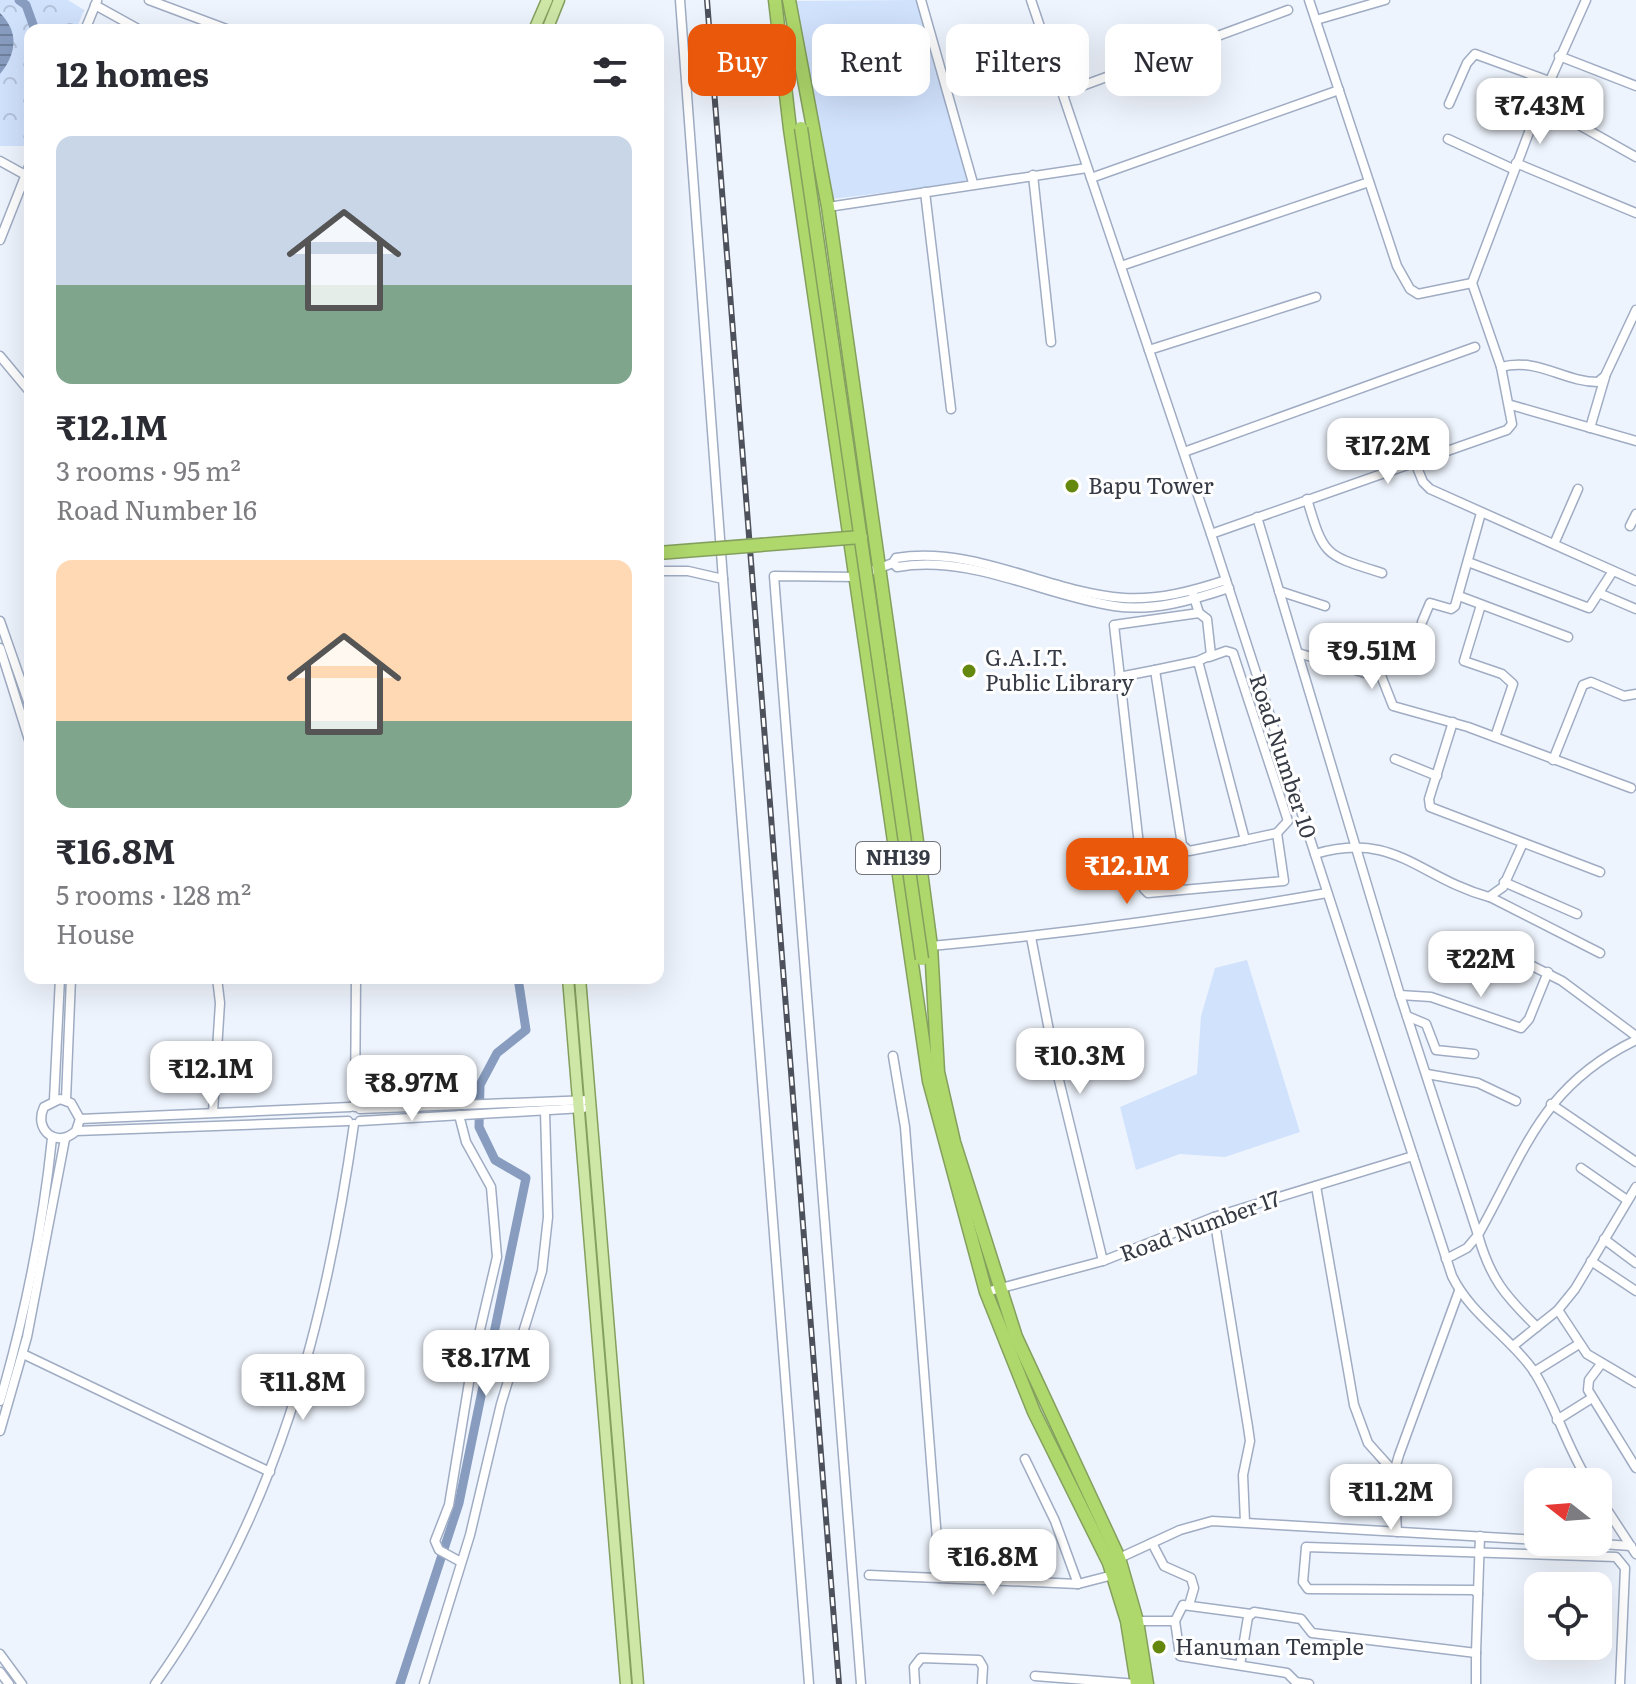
<!DOCTYPE html>
<meta charset="utf-8">
<style>
body{margin:0;font-family:Literata,serif;background:#f7f7f7;color:#2b2b33;height:100vh;display:flex;flex-direction:column;font-size:30px;white-space:nowrap}
*{box-sizing:border-box;margin:0}
p{font-size:26px;color:#7c7c81}
.icon{flex:none;width:44px;height:44px;fill:none;stroke:currentColor;stroke-width:2;stroke-linecap:round;stroke-linejoin:round}
.map{position:relative;flex:1;overflow:hidden}
.sheet{position:absolute;left:24px;top:24px;width:640px;height:960px;display:flex;flex-direction:column;background:#fff;border-radius:16px;box-shadow:0 8px 32px #0002}
.sheet>*{flex:none}
.banner{position:absolute;left:688px;top:24px;width:760px;height:72px;display:flex;gap:16px}
.needle{width:52px;rotate:287deg}
.tools{position:absolute;left:1524px;top:1468px;display:grid;gap:16px}
.tools a{display:grid;place-items:center;width:88px;height:88px;border-radius:16px;background:#fff;box-shadow:0 8px 32px #0002;font-size:40px}
.price{position:absolute;translate:-50% -68px;padding:0 18px;border-radius:16px;background:#fff;color:#222;font-size:26px;line-height:52px;filter:drop-shadow(0 2px 4px #0008)}
.price::after{content:'';position:absolute;left:50%;top:48px;width:24px;height:18px;margin-left:-12px;background:inherit;clip-path:polygon(0 0,100% 0,50% 100%)}
.price.current{background:#ea580c;color:#fff}
ul{padding:0;list-style:none}
li{display:grid;align-content:center;gap:16px;height:424px;padding:0 32px}
li span{display:grid;place-items:center;height:248px;border-radius:16px;color:#555}
li>.icon{margin-inline-start:auto}
span .icon{width:144px;height:144px;fill:#fffc;stroke-width:1}
li b{font-size:34px}
h2{display:flex;justify-content:space-between;align-items:center;height:96px;padding:0 32px;font-size:34px}
.chip{padding:0 28px;border-radius:16px;background:#fff;box-shadow:0 8px 32px #0002;font-size:28px;line-height:72px}
.chip.current{background:#ea580c;color:#fff}
.map>svg:first-child{display:block}
</style>
<div class="map">
<svg width="1636" height="1684" viewBox="0 0 1636 1684">
<defs>
<pattern id="park-crowns" width="20" height="18" patternUnits="userSpaceOnUse" patternTransform="scale(2)"><rect width="20" height="18" fill="#d1e2fd"/><path d="M2 6a3 3 0 1 1 6 0M12 15a3 3 0 1 1 6 0" fill="none" stroke="#b4c3da"/></pattern>
<pattern id="water-rules" width="6" height="5" patternUnits="userSpaceOnUse" patternTransform="scale(2)"><rect width="6" height="5" fill="#879cbf"/><path d="M0 2.5h6" fill="none" stroke="#6f809d"/></pattern>
</defs>
<rect width="100%" height="100%" fill="#eef4fd"/>
<path fill="url(#park-crowns)" d="M0 0H68L84 10 76 30H30V138L27 146H0Z"/>
<g fill="#d1e2fd">
<path d="M916 0 968 177 963 183 832 199 795 1Z"/>
<path d="M1247 960 1300 1132 1225 1157 1180 1154 1136 1170 1120 1107 1197 1074 1201 1016 1215 968Z"/>
</g>
<path fill="url(#water-rules)" d="M0 13C19 32 17 53 0 74Z"/>
<g fill="none" stroke-linecap="round" stroke-linejoin="round">
<g stroke="#879cbf" stroke-width="9">
<path d="M19 0 26 5 35 30"/>
<path d="M400 1684 459 1503 526 1178 495 1160 479 1127 480 1085 497 1053 526 1030 518 978"/>
</g>
<defs>
<g id="minor">
<path d="M149 0 229 30"/>
<path d="M680 0 723 579"/>
<path d="M921 0 973 183"/>
<path d="M1031 0 1211 534 1452 1276C1471 1315 1509 1336 1533 1370 1556 1405 1566 1447 1589 1482"/>
<path d="M95 5 140 30"/>
<path d="M1316 20 1385 0"/>
<path d="M85 30 97 1"/>
<path d="M1559 56 1636 86"/>
<path d="M945 83 1054 67"/>
<path d="M1063 93 1288 10"/>
<path d="M1540 103 1636 157"/>
<path d="M1449 104 1467 63 1475 54 1549 81"/>
<path d="M1448 139 1513 169"/>
<path d="M0 161 29 177"/>
<path d="M1516 163 1636 213"/>
<path d="M1033 175 1051 342"/>
<path d="M1091 178 1339 90"/>
<path d="M925 192 951 409"/>
<path d="M828 207 1087 168"/>
<path d="M0 240 30 164"/>
<path d="M1121 266 1369 182"/>
<path d="M1472 283 1540 103 1586 0"/>
<path d="M1149 350 1316 297"/>
<path d="M0 356 30 392"/>
<path d="M1501 367C1537 357 1564 382 1598 382L1605 376 1636 310"/>
<path d="M1511 405 1636 441"/>
<path d="M1590 428 1605 377"/>
<path d="M1184 452 1475 347"/>
<path d="M1414 460 1423 482 1430 489 1636 581"/>
<path d="M1307 499C1324 557 1325 555 1382 573"/>
<path d="M1257 517 1400 995 1478 1235 1467 1248 1446 1259"/>
<path d="M1630 526 1636 514"/>
<path d="M1211 534 1507 430 1512 424 1501 367 1472 283 1418 294 1410 289 1397 266 1309 0"/>
<path d="M1554 544 1578 489"/>
<path d="M1468 562 1589 608 1613 571"/>
<path d="M893 563 897 567C971 554 1042 595 1114 606 1152 612 1193 600 1229 588"/>
<path d="M874 570 893 563 896 558C975 545 1046 592 1124 598 1159 600 1193 591 1226 580"/>
<path d="M658 571H688L723 579 809 1684"/>
<path d="M858 577 774 576 861 1684"/>
<path d="M1192 591 1199 613 1207 619 1211 655 1198 661 1155 670 1182 845 1189 851 1245 840 1198 661"/>
<path d="M1279 591 1325 606"/>
<path d="M1601 594 1636 609"/>
<path d="M1459 596 1568 637"/>
<path d="M1481 605 1464 661 1502 674 1513 684 1495 737"/>
<path d="M1199 613 1114 625 1144 889 1148 893 1284 881 1277 833 1245 840"/>
<path d="M0 621 30 707"/>
<path d="M1422 622 1430 603 1451 609 1455 606 1481 513"/>
<path d="M0 648 30 743"/>
<path d="M1298 653 1372 675 1397 662 1416 630"/>
<path d="M1209 657 1226 651 1233 653 1288 821 1277 833"/>
<path d="M1380 673 1393 706 1468 727 1631 788"/>
<path d="M1119 677 1155 670"/>
<path d="M1453 722 1429 799 1430 807 1600 872"/>
<path d="M1395 759 1437 776"/>
<path d="M1553 760 1583 685 1591 682 1624 696 1636 694"/>
<path d="M1315 854C1395 830 1419 878 1489 897L1503 887 1523 843"/>
<path d="M1504 882 1577 914"/>
<path d="M1490 897 1600 953"/>
<path d="M1031 937 1057 1072 1103 1261"/>
<path d="M1475 937 1562 981 1636 1036"/>
<path d="M931 946C1063 934 1196 916 1327 893"/>
<path d="M1400 995 1431 997 1521 1028 1529 1019 1548 972"/>
<path d="M1407 1016 1426 1024 1436 1050 1474 1054"/>
<path d="M893 1056 905 1127 940 1578"/>
<path d="M1427 1074 1478 1083 1516 1101"/>
<path d="M54 1100 60 978"/>
<path d="M66 1100 71 978"/>
<path d="M1551 1104 1636 1162"/>
<path d="M355 1107 356 978"/>
<path d="M360 1109 589 1100"/>
<path d="M213 1112 220 1003 217 978"/>
<path d="M459 1115 466 1142 491 1187 497 1257 472 1364 449 1505 435 1541 439 1550 461 1562"/>
<path d="M80 1119 350 1107"/>
<path d="M360 1121 583 1108"/>
<path d="M76 1131 80 1119 71 1103 60 1099 44 1107C33 1130 57 1149 76 1131L348 1121"/>
<path d="M1581 1168 1627 1200"/>
<path d="M1316 1186 1354 1405 1368 1443 1394 1472"/>
<path d="M1214 1217 1248 1427 1250 1441 1243 1475 1245 1522"/>
<path d="M1604 1239 1636 1263"/>
<path d="M1591 1261 1636 1291"/>
<path d="M986 1292 1103 1261 1214 1217 1413 1156"/>
<path d="M1558 1310 1587 1354 1636 1383"/>
<path d="M1537 1327C1505 1296 1490 1278 1478 1235 1526 1149 1542 1086 1636 1040"/>
<path d="M1513 1346 1558 1310 1575 1289 1636 1187"/>
<path d="M23 1354 270 1472"/>
<path d="M1601 1364 1589 1380 1588 1390 1636 1468"/>
<path d="M1534 1372 1579 1344"/>
<path d="M0 1401C25 1315 43 1226 52 1138"/>
<path d="M1557 1420 1592 1398"/>
<path d="M0 1431 27 1337 65 1139"/>
<path d="M1025 1459 1055 1521 1078 1584"/>
<path d="M1598 1496 1636 1554"/>
<path d="M1397 1532 1394 1472 1399 1455 1459 1291"/>
<path d="M1572 1542 1631 1546"/>
<path d="M1152 1543 1164 1566 1191 1578 1194 1588 1189 1605"/>
<path d="M1115 1560 1180 1530 1212 1521 1538 1540"/>
<path d="M869 1575 1078 1584 1113 1575"/>
<path d="M1478 1594 1480 1536"/>
<path d="M1134 1621H1175L1180 1656 1287 1673 1296 1682 1309 1684"/>
<path d="M1175 1621 1183 1605 1251 1614"/>
<path d="M1476 1653 1478 1594 1474 1590 1308 1589 1303 1582 1306 1547 1616 1557 1625 1568 1620 1684"/>
<path d="M0 1654 22 1684"/>
<path d="M1240 1665 1248 1617 1254 1612 1301 1619 1312 1633 1476 1653V1684"/>
<path d="M0 1672 9 1684"/>
<path d="M1035 1676 1137 1684"/>
<path d="M155 1684C276 1514 325 1328 354 1124"/>
<path d="M424 1684 470 1535 501 1404 542 1271 548 1217 545 1111"/>
<path d="M915 1684 914 1667 921 1658 979 1660 983 1667 982 1684"/>
</g>
<g id="major">
<path d="M534 30 547 0"/>
<path d="M547 30 559 0"/>
<path d="M568 978 626 1684"/>
<path d="M580 978 638 1684"/>
</g>
<g id="highway">
<path d="M775 0 790 129 929 1081 986 1292 1034 1412 1109 1563 1127 1621 1137 1684"/>
<path d="M789 0 828 207 900 715 931 946 938 1072 954 1142 1016 1337 1119 1558 1137 1621 1147 1684"/>
</g>
</defs>
<use href="#minor" stroke="#9facc3" stroke-width="11"/>
<use href="#major" stroke="#84a05e" stroke-width="13"/>
<use href="#highway" stroke="#84a05e" stroke-width="15"/>
<use href="#minor" stroke="#fff" stroke-width="8"/>
<use href="#major" stroke="#cee7a7" stroke-width="10"/>
<use href="#highway" stroke="#aed76c" stroke-width="12"/>
<defs>
<path id="rail" d="M707 0 839 1684"/>
</defs>
<use href="#rail" stroke="#4c515b" stroke-width="6"/>
<use href="#rail" stroke="#fff" stroke-width="3" stroke-dasharray="9" stroke-linecap="butt"/>
<defs>
<g id="highway-bridge">
<path d="M801 128 922 959"/>
<path d="M658 553 861 537"/>
</g>
</defs>
<use href="#highway-bridge" stroke="#84a05e" stroke-width="15" stroke-linecap="butt"/>
<use href="#highway-bridge" stroke="#aed76c" stroke-width="12"/>
</g>
<g fill="#64880e" stroke="#fff" stroke-width="3">
<circle cx="1072" cy="486" r="8"/>
<circle cx="969" cy="671" r="8"/>
<circle cx="1159" cy="1647" r="8"/>
</g>
<g text-anchor="middle" stroke-width="6" stroke-linejoin="round" paint-order="stroke">
<rect fill="#fff" stroke="#72757c" stroke-width="2" x="856" y="842" width="84" height="32" rx="6"/>
<g font-size="20" font-weight="bold" fill="#353a44">
<text x="898" y="865">NH139</text>
</g>
<g font-size="22" fill="#353a44" stroke="#fff" text-anchor="start">
<text x="1088" y="494">Bapu Tower</text>
<text x="985" y="666">G.A.I.T.<tspan x="985" dy="25">Public Library</tspan></text>
<text x="1175" y="1655">Hanuman Temple</text>
</g>
<g font-size="22" fill="#353a44" stroke="#fff">
<text transform="translate(1283 756) rotate(72)" y="8">Road Number 10</text>
<text transform="translate(1200 1226) rotate(-20)" y="8">Road Number 17</text>
</g>
</g>
</svg>
<div class="tools">
<a><svg class="needle" viewBox="-14 -14 28 28"><path d="M0-13l5 13h-10z" fill="#e53935"/><path d="M0 13l5-13h-10z" fill="#7c7c81"/></svg></a>
<a><svg class="icon" aria-label="locate" viewBox="0 0 24 24"><circle cx="12" cy="12" r="6"/><path d="M12 2v4M12 18v4M2 12h4M18 12h4"/></svg></a>
</div>
<b class="price" style="left:1540px;top:146px">₹7.43M</b>
<b class="price" style="left:1388px;top:486px">₹17.2M</b>
<b class="price" style="left:1372px;top:691px">₹9.51M</b>
<b class="price current" style="left:1127px;top:906px">₹12.1M</b>
<b class="price" style="left:1481px;top:999px">₹22M</b>
<b class="price" style="left:1080px;top:1096px">₹10.3M</b>
<b class="price" style="left:211px;top:1109px">₹12.1M</b>
<b class="price" style="left:412px;top:1123px">₹8.97M</b>
<b class="price" style="left:486px;top:1398px">₹8.17M</b>
<b class="price" style="left:303px;top:1422px">₹11.8M</b>
<b class="price" style="left:1391px;top:1532px">₹11.2M</b>
<b class="price" style="left:993px;top:1597px">₹16.8M</b>
<div class="banner">
<a class="chip current">Buy</a>
<a class="chip">Rent</a>
<a class="chip">Filters</a>
<a class="chip">New</a>
</div>
<section class="sheet">
<h2>12 homes<svg class="icon" aria-label="filters" viewBox="0 0 24 24"><path d="M4 7h16M4 17h16"/><circle cx="9" cy="7" r="2"/><circle cx="15" cy="17" r="2"/></svg></h2>
<ul>
<li><span style="background:linear-gradient(#c9d6e8 60%,#7fa58c 0)"><svg class="icon" aria-label="home" viewBox="0 0 24 24"><path d="M3 11l9-7 9 7M6 9v11h12V9"/></svg></span><div><b>₹12.1M</b><p>3 rooms · 95 m²</p><p>Road Number 16</p></div></li>
<li><span style="background:linear-gradient(#ffd9b3 65%,#7fa58c 0)"><svg class="icon" aria-label="home" viewBox="0 0 24 24"><path d="M3 11l9-7 9 7M6 9v11h12V9"/></svg></span><div><b>₹16.8M</b><p>5 rooms · 128 m²</p><p>House</p></div></li>
</ul>
</section>
</div>
